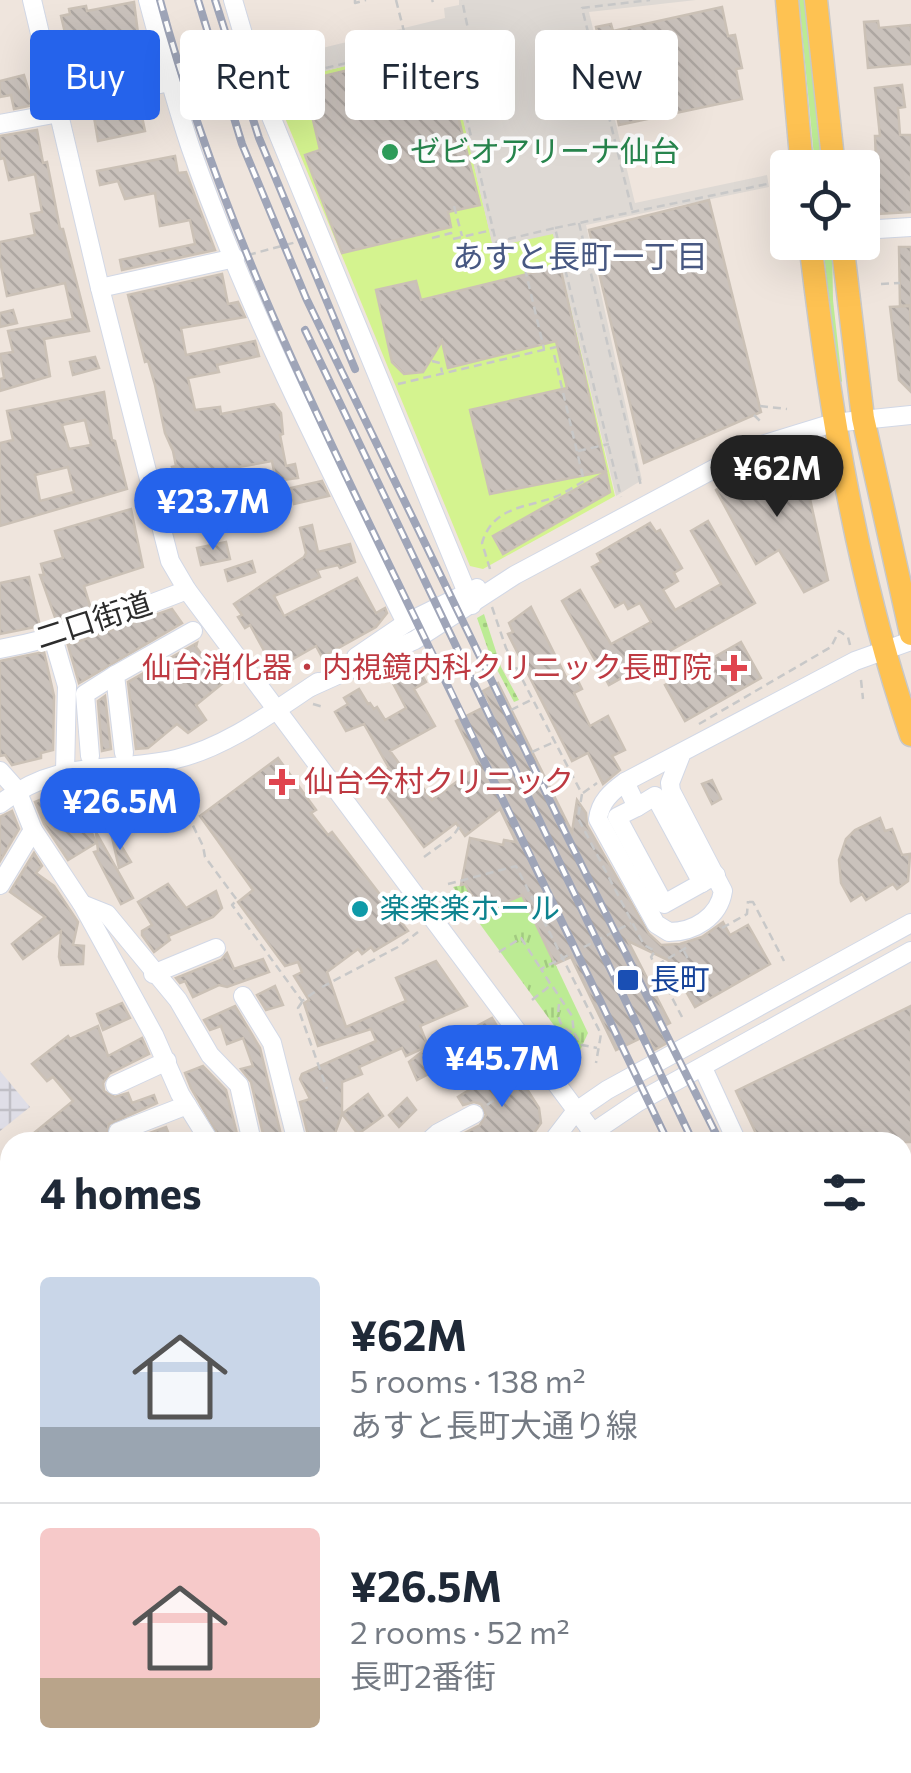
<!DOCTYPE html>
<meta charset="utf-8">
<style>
body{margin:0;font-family:Commissioner,"Noto Sans JP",sans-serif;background:#f2f2f3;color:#1f2937;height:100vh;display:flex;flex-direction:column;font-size:38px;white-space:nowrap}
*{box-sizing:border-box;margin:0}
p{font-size:32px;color:#747a83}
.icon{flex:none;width:55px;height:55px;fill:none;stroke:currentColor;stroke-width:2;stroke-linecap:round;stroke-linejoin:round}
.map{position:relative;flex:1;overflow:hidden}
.panel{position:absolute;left:0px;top:1132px;width:912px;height:642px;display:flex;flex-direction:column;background:#fff;border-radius:30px 30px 0 0;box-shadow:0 10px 40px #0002}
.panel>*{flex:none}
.top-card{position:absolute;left:30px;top:30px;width:852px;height:90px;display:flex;gap:20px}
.fabs{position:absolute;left:770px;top:150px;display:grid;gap:20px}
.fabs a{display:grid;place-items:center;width:110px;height:110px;border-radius:10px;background:#fff;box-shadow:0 10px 40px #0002;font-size:50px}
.price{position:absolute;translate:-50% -85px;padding:0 22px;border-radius:35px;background:#2563eb;color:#fff;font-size:32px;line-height:65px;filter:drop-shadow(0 2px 5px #0008)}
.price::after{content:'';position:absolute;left:50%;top:60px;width:30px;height:22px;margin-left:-15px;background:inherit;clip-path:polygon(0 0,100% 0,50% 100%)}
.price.on{background:#222;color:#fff}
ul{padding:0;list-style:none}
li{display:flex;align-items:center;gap:30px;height:250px;padding:0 40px}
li+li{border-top:2px solid #e0e1e3}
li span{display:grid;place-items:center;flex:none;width:280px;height:200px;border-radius:10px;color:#555}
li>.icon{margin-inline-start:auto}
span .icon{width:120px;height:120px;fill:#fffc;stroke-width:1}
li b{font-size:42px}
h2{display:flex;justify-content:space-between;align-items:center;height:120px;padding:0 40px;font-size:42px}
.chip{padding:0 35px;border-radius:10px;background:#fff;box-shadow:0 10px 40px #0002;font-size:35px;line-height:90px}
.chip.on{background:#2563eb;color:#fff}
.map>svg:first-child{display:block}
</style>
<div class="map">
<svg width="911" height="1773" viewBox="0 0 911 1773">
<defs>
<pattern id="industrial-grid" width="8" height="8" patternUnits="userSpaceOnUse" patternTransform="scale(2.5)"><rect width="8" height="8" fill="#dfdee7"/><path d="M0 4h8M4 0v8" fill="none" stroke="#c0bfc6"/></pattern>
<pattern id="park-tufts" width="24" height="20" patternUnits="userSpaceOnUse" patternTransform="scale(2.5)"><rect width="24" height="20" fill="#bceb94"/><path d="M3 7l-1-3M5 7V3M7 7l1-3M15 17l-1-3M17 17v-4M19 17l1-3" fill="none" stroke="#a2ca80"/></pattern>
<pattern id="garden-dots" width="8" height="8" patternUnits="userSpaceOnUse" patternTransform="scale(2.5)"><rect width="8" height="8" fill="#bceb94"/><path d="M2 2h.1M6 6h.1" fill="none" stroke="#a2ca80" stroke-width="1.8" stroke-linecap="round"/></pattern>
<pattern id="building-back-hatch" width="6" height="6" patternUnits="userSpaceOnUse" patternTransform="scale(2.5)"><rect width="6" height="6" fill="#cac2bc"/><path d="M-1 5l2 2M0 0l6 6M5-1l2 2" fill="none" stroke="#aea7a2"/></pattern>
</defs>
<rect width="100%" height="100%" fill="#efe5dd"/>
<path fill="url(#industrial-grid)" d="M0 1071 30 1107 0 1131Z"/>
<g fill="#bceb94">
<path d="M799 0H806L825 167H815Z"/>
<path d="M823 243H832L833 300 842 381 840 384 837 381Z"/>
</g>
<path fill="url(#park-tufts)" d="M494 879 516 881 588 1033 577 1057 453 887Z"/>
<path fill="url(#garden-dots)" d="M484 614 501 667 519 700 514 702 491 658 477 618Z"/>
<path fill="#d4f38f" d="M445 42 493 246 553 233 615 496 483 569 470 566 271 84Z"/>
<path fill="#ded9d4" d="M459 0H696L589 12 635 203 767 175 769 187 586 225 642 480 616 496 553 234 493 247 445 42 271 84 270 81 265 62 445 18 444 8 459 5Z"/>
<g fill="url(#building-back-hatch)" stroke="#cbc1b6" stroke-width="2.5" fill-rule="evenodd">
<path d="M134 2 141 57 150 55 152 73 78 88 61 16 70 14 69 9 86 6 87 11Z"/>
<path d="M722 7 728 36 735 35 742 68 736 69 742 99 619 125 616 111 613 112 596 27 611 24 613 31Z"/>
<path d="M878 21 879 28 911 25V64L868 68 864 22Z"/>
<path d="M441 47 480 205 448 212 451 227 342 253 305 155 320 150 304 81Z"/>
<path d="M24 75 33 105 14 109 11 95 0 97V81Z"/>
<path d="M902 85 905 107 898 108 900 135H911V212L878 214 875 136H880L875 88Z"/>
<path d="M140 107 145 131 98 141 94 117Z"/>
<path d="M37 130 43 163 47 162 51 182 60 229H63L89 331 44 339 50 376 0 391V379L4 378 0 354 13 352 8 331 73 319 65 283 7 296 0 261V242L35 235 31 214 42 212 35 174 9 180 4 158 0 159V136Z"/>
<path d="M175 156 178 173 186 172 215 250 122 270 120 260 195 244 190 220 160 226 155 193 125 199 118 181 100 185 97 171Z"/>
<path d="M709 200 761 412 644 463 589 230Z"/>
<path d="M899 247H911V305L900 306Z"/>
<path d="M560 266 606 471 490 494 470 410 567 388 556 341 448 368 442 341 423 372 404 374 392 362 376 290 416 281 421 300Z"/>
<path d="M222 274 228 304 238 302 245 317 181 328 186 355 255 341 259 356 217 365 219 372 188 378 195 410 220 407 221 414 274 404 281 413 283 434 280 435 286 466 295 464 298 478 276 481 272 461 222 470 190 476 193 496 181 498 172 467 176 466 173 451 165 433 155 385 148 361 145 362 128 295Z"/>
<path d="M910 306 911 338V392L899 380 890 307Z"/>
<path d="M13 310 17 323 0 327V313Z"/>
<path d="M95 357 99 368 73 375 70 362Z"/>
<path d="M104 392 112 440 115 441 127 489 0 526V443L13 440 7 411ZM85 420 91 445 69 449 62 425ZM68 467 74 492 40 501 35 475Z"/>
<path d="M782 460 806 481 828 580 804 592 779 550 756 564 716 490 743 474Z"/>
<path d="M606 472 610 492 503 554 493 536Z"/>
<path d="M322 481 329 496 294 504 291 488Z"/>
<path d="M258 492 261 503 208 518 204 502Z"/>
<path d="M131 509 143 567 84 586 92 612 57 623 40 575H44L41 564 63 558 55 531Z"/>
<path d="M708 521 755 603 609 685 562 601 580 590 611 644 651 622 640 603 628 609 624 602 615 607 592 567 601 562 597 554 650 523 656 532 660 530 682 568 674 573 678 581 663 590 675 610 721 584 691 531Z"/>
<path d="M312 525 318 552 350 544 355 562 340 568 338 565 317 570 320 577 274 596 284 616 357 578 376 613 385 608 387 613 376 627 322 657 316 646 277 668 270 655 267 656 250 625 245 628 238 617 242 615 234 604 304 557 306 553 300 528Z"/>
<path d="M226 542 230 559 201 565 197 548Z"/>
<path d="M252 561 255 572 228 581 225 570Z"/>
<path d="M29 577 40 626 0 634V583Z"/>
<path d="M531 607 568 681 576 677 582 689 574 693 590 726 608 716 625 750 612 756 620 770 603 784 588 753 572 761 508 634 513 632 509 623Z"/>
<path d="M172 609 182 623 79 683 68 645Z"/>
<path d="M741 642 761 678 685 721 665 685Z"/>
<path d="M197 643 196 647 223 683 196 705 206 720 188 733 177 724 148 748 136 749 128 682Z"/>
<path d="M44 652 54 696 53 750 41 753V758L12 765 5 755 0 756V661Z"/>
<path d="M414 660 426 682 414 689 435 726 390 751 420 792 424 789 432 800 478 766 456 721 490 704 483 691 498 683 572 832 577 800 586 813 587 825 649 934 661 945 680 944 702 937 723 922 730 935 748 925 770 964 695 1007 668 960 628 941 670 1023 660 1028 667 1043 654 1050 647 1035 616 1050 571 957 555 964 522 895 482 913 465 884 461 885 470 838 503 845 504 840 516 842 500 809 465 836 456 823 424 847 374 779 389 768 364 724 346 731 335 712 348 704 344 698 359 689 368 704 370 703 374 709 377 707 385 720 406 708 387 672Z"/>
<path d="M105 696 111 749 102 751 98 701Z"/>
<path d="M278 758 316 810 311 813 328 835 332 832 408 931 374 951 371 947 362 954 358 949 327 972 346 1027 406 1001 396 978 436 961 467 1006 420 1026 428 1046 406 1056 402 1048 359 1067 362 1074 342 1082V1114L368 1094 383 1116 358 1134 342 1114 334 1136 309 1139 300 1102 310 1099 300 1079 302 1074 376 1041 371 1029 318 1046 304 1003 309 1000 294 976 302 972 298 962 285 966 238 902 253 890 200 816Z"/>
<path d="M130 778 131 793 93 798 92 781Z"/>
<path d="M712 780 721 799 712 804 702 784Z"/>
<path d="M73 786 96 843 68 860 44 824 35 802Z"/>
<path d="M131 798 132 813 100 816Z"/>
<path d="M12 811 19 829 0 861V817Z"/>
<path d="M880 818 885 831 892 829 902 855 910 854 908 881 897 889 893 884 866 900 862 894 851 901 841 883 839 860 846 839 855 830Z"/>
<path d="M96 832 133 898 121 904 94 852 98 851Z"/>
<path d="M113 832 131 862 119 868 111 833Z"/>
<path d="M34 853 42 866 36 873 54 886 78 922 73 945 84 946 83 964 61 965 59 957 61 931 23 959 12 944 45 917 10 892Z"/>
<path d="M168 884 186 908 216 891 222 908 213 917 168 936 170 940 154 952 142 935V931L152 925 138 902Z"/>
<path d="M227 953 234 969 263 959 269 972 227 987 219 985 193 997 185 981 180 983 176 978 221 960Z"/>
<path d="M275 986 283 1005 266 1010 257 995Z"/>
<path d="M122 1003 130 1018 103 1030 97 1014Z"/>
<path d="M235 1006 260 1048 281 1135 264 1138 251 1082 241 1069 253 1066 243 1038 227 1044 221 1026 210 1030 204 1020Z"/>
<path d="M911 1006V1142H760L736 1091Z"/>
<path d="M492 1018 497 1026 467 1044 471 1052 417 1080 409 1062 428 1047 430 1051Z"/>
<path d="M98 1026 108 1056 142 1038 149 1054 109 1074 103 1083 104 1091 115 1097 128 1093 132 1103 154 1095 157 1103 109 1124 106 1136 112 1142H23L73 1101 53 1077 47 1081 32 1064 68 1036 70 1039Z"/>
<path d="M511 1064 539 1108 541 1123 534 1133 518 1139 520 1142H447L480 1125 486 1115 481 1104 474 1102 463 1105 458 1097Z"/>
<path d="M203 1066 226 1090 239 1142H222L191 1088 185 1073Z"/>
<path d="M407 1098 416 1110 399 1127 389 1115Z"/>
<path d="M166 1127 172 1142H125Z"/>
</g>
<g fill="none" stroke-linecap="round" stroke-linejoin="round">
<defs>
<g id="minor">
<path d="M32 0 100 288 170 561 187 590 600 1142"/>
<path d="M148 0C161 49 174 98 190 146 247 310 329 468 406 623"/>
<path d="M233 0 258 85 472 605"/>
<path d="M57 105 170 82"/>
<path d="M0 124 59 113"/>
<path d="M862 230 911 227"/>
<path d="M100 288 235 258"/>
<path d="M53 638 67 686 65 772"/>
<path d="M0 649C65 637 125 614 187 590"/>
<path d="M356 657 406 623 477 588"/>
<path d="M311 687 415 640 515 575 755 447 833 423 911 415"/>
<path d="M124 753 115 675 193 631"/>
<path d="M681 755 670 783 671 791 723 891C719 917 694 932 669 932L656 924 598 819C600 802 611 792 625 782L855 661 911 641"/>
<path d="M90 756 85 694 115 675"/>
<path d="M0 771 17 790 33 830 82 904 154 1035 180 1094 210 1142"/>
<path d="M625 782 637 807 617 817 664 904 716 875"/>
<path d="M0 804C60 757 108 774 176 759 227 747 274 711 318 682"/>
<path d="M637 807 655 796 702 883"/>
<path d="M0 885 33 830"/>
<path d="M82 904 107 914 178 1000 210 1055 239 1085 252 1142"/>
<path d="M153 974 216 948"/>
<path d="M243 996 272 1043 297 1142"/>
<path d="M703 1068 737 1142"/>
<path d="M115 1085 167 1061"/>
<path d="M118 1132 187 1105"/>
<path d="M428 1142 438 1133 474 1114"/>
<path d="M552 1142 575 1112 607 1090 911 923"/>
<path d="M583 1142 592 1133 638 1102 911 951"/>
<path d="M0 1307 10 1299"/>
<path d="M0 1337 10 1348"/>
<path d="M902 1338 911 1334"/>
<path d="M902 1508 911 1527"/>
<path d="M0 1563 10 1580"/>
<path d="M0 1602 10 1609"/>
<path d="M0 1725 3 1722"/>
<path d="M488 1765 495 1773"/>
<path d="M647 1765 654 1770 660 1765"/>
<path d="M851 1765 854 1773"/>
<path d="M43 1773 55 1765"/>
<path d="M106 1773 112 1765"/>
<path d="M132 1773 137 1765"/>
<path d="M338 1773 350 1765"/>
</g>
<g id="major">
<path d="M787 0 802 168"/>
<path d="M816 0 834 168"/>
<path d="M810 242C830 410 856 574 911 735"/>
<path d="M842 242 863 418 911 634"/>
</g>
</defs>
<use href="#minor" stroke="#d2d8e6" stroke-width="20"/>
<use href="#major" stroke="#c8c8c8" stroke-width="25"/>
<g stroke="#c8c8c8" stroke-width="2.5" stroke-dasharray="8 5" stroke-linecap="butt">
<path d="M355 0V3L366 0"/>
<path d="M396 0 408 47"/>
<path d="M432 0 433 2"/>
<path d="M448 39 496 242 555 228 621 497"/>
<path d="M186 78 237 66"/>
<path d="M275 80 469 34 462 0"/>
<path d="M454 206 462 236"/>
<path d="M632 210 582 8 650 0"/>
<path d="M579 223 641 486"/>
<path d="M555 228 772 183"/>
<path d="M432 238 451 233 453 239 492 230"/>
<path d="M248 255 304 240"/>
<path d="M522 256 544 349"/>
<path d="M881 284 900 283"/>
<path d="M432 361 440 363 442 372"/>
<path d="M398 384 556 347"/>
<path d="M760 406 787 409"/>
<path d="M754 415 763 424"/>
<path d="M578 451 609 444"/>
<path d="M490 569 482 543C493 506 526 508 555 497 565 493 575 486 584 481L553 350"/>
<path d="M492 607 506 648 582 794 578 818 644 945 655 951 651 957 682 1017"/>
<path d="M327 661 342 653"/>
<path d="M861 680 863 699"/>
<path d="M313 704 323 707"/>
<path d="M511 710 531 700"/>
<path d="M699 724 831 647 839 631 848 637 850 645"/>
<path d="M532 752 552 743"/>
<path d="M170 779 203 846 205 857 237 900 232 905 302 1001 316 991"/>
<path d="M583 793 597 783"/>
<path d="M424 857 453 836 459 827"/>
<path d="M448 884 516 866 601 1034 596 1063"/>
<path d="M749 902H753L784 961"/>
<path d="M722 928 747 914 748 901"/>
<path d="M684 951 688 959"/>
<path d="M499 952 521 938 541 969"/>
<path d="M657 965 689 946"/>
<path d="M667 985 679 978"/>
<path d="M322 987 398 947 418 932"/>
<path d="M553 987 572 1016 574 1033 582 1045 597 1048"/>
<path d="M532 1000 551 985 541 969 631 923"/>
<path d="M302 1002 298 1008 327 1089"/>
<path d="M559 1004C557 1018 559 1027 573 1033"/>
<path d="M487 1105 526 1079"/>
<path d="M902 1638 911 1635"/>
</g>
<use href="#minor" stroke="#fff" stroke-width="18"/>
<use href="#major" stroke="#fec252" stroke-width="22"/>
<defs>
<g id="rail">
<path d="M160 0C214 202 303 388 394 575 487 764 577 953 668 1142"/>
<path d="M198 0 242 144 306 298 566 834 720 1142"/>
<path d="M215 0 259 138 355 369"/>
<path d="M305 330 693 1142"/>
<path d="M902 1554 911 1572"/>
<path d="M902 1626 911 1644"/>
</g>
</defs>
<use href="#rail" stroke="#9fa5b8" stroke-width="8"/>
<use href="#rail" stroke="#fff" stroke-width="4" stroke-dasharray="11" stroke-linecap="butt"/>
</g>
<circle fill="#2e9e5b" stroke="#fff" stroke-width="4" cx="390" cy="152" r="10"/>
<g fill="#e0444e" stroke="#fff" stroke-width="4">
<path d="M729 653h10v10h10v10h-10v10h-10v-10h-10v-10h10z"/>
<path d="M277 767h10v10h10v10h-10v10h-10v-10h-10v-10h10z"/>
</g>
<circle fill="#0f9aa8" stroke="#fff" stroke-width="4" cx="360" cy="909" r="10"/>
<rect fill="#1a4fb4" stroke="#fff" stroke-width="4" x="616" y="968" width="24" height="24" rx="5"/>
<g text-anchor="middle" stroke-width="8" stroke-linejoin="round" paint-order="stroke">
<g font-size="30" fill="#27864d" stroke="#fff" text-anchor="start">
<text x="410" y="162">ゼビオアリーナ仙台</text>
</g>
<g font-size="30" fill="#2c2c2c" stroke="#fff">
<text transform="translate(94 621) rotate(-18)" y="10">二口街道</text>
</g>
<g font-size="30" fill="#be3a42" stroke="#fff" text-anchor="end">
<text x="712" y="678">仙台消化器・内視鏡内科クリニック長町院</text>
<text x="304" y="792" text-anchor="start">仙台今村クリニック</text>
</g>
<g font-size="30" fill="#0d838f" stroke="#fff" text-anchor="start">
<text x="380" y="919">楽楽楽ホール</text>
</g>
<g font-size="30" fill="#164399" stroke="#fff" text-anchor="start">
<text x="650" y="990">長町</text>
</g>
<g font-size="32" fill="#475882" stroke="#fff">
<text x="580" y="268">あすと長町一丁目</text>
</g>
</g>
</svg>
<div class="fabs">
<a><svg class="icon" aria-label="locate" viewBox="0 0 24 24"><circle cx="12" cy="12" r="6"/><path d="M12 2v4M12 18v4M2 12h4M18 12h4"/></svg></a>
</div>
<b class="price on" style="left:777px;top:520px">¥62M</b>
<b class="price" style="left:213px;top:553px">¥23.7M</b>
<b class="price" style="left:120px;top:853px">¥26.5M</b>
<b class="price" style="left:502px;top:1110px">¥45.7M</b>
<div class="top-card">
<a class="chip on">Buy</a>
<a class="chip">Rent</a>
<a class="chip">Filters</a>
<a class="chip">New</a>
</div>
<section class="panel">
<h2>4 homes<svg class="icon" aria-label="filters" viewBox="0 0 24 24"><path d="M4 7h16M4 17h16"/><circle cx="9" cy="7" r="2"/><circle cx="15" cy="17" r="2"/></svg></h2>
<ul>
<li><span style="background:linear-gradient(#c9d6e8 75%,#9aa5b1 0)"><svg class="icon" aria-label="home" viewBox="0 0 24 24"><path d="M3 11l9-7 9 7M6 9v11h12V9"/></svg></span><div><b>¥62M</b><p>5 rooms · 138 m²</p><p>あすと長町大通り線</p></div></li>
<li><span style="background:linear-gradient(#f6c9c9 75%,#b9a48a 0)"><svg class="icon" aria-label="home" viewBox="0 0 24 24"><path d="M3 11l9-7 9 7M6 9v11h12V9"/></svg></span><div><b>¥26.5M</b><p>2 rooms · 52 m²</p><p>長町2番街</p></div></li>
</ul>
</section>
</div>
